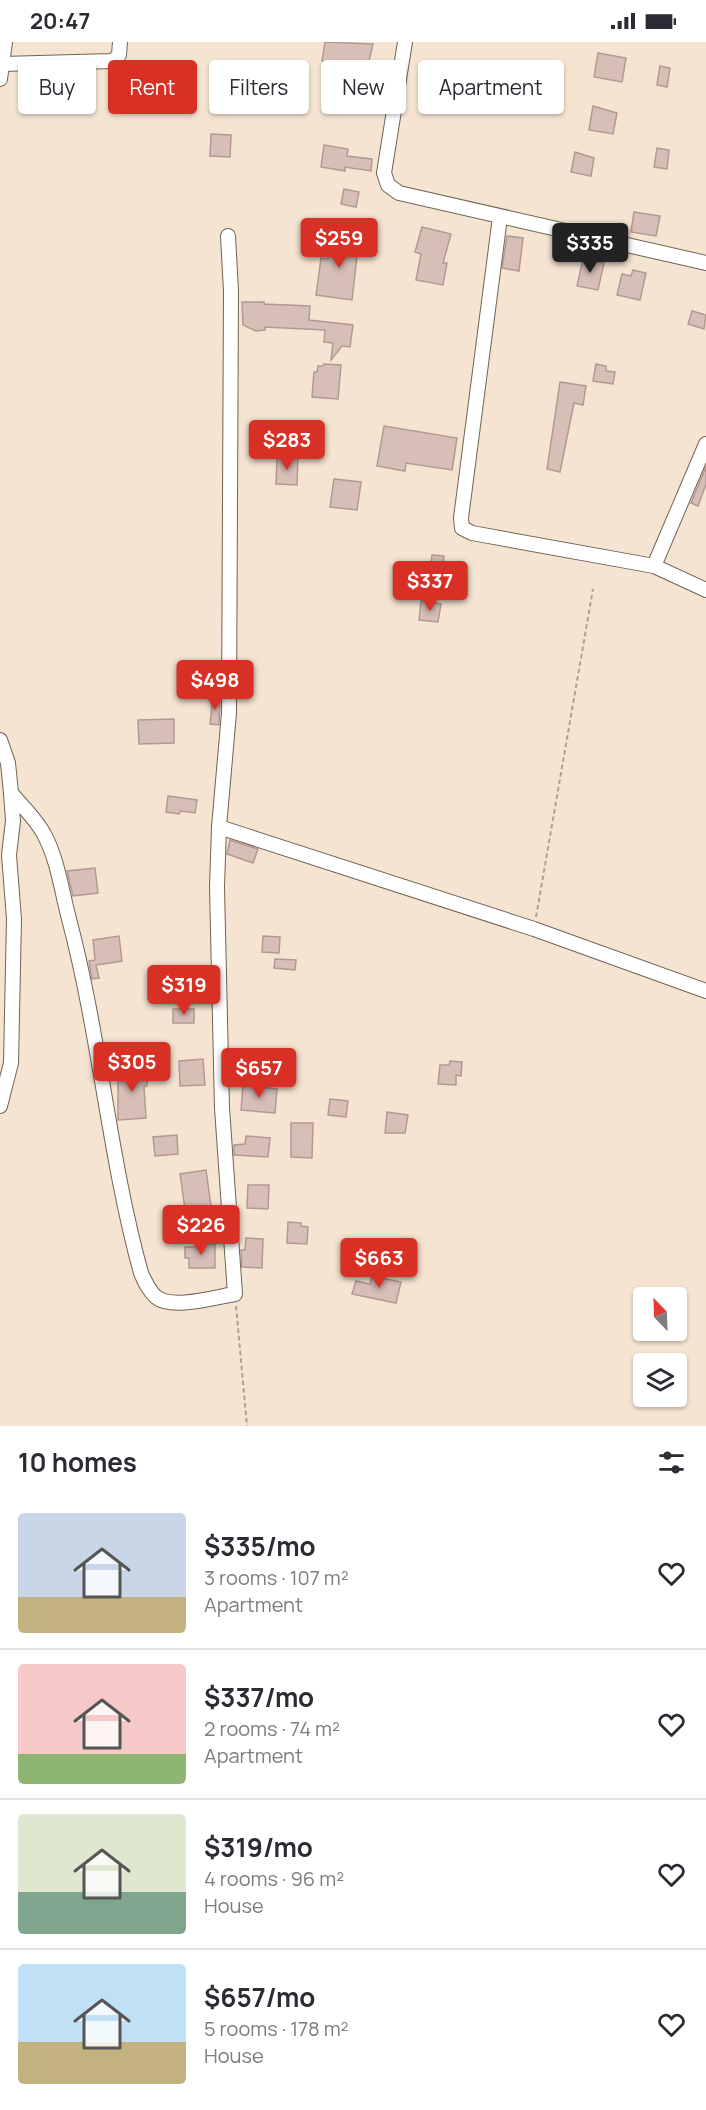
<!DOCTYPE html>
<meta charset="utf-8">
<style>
body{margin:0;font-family:Manrope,sans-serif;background:#f7f7f7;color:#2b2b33;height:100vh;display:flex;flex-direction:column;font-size:22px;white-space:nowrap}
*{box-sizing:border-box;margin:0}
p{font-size:20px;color:#7c7c81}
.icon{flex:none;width:33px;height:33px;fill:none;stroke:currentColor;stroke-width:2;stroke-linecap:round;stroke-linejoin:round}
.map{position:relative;height:1384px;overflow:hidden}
.drawer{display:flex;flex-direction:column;background:#fff;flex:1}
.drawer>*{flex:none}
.banner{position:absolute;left:18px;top:18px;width:670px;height:54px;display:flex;gap:12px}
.needle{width:39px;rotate:337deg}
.tools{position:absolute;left:633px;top:1245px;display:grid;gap:12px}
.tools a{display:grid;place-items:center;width:54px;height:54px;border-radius:6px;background:#fff;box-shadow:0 2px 4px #0004;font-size:30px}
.price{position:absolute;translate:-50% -51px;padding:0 14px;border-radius:6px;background:#d93025;color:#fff;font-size:20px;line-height:39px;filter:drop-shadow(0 2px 3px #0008)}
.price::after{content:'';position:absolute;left:50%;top:36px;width:18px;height:14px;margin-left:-9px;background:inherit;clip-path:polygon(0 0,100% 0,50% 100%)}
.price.active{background:#222;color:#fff}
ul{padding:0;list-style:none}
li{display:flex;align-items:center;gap:18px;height:150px;padding:0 18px}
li+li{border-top:2px solid #e1e1e2}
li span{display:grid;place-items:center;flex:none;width:168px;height:120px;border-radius:6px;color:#555}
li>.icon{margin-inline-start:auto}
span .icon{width:72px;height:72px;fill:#fffc;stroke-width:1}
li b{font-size:26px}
h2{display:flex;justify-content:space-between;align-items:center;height:72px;padding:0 18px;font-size:26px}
.pill{padding:0 21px;border-radius:6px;background:#fff;box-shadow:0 2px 4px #0004;font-size:21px;line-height:54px}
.pill.active{background:#d93025;color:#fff}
.status{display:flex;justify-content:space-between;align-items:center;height:42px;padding:0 30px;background:#fff;direction:ltr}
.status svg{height:16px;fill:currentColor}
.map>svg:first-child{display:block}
</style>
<div class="status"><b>20:47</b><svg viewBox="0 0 49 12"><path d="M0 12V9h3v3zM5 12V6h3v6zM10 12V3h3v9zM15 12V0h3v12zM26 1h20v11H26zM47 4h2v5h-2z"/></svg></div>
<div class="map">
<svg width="706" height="1384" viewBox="0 0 706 1384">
<rect width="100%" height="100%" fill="#f5e4d2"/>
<g fill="#d7beb6" stroke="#b29a93" stroke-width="1.5">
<path d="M325 0 373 2 367 28 322 19Z"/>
<path d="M598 11 626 16 622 40 594 35Z"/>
<path d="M660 24 670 26 667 45 657 43Z"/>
<path d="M593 64 617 71 613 92 589 88Z"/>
<path d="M211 92 231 93 230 115 210 114Z"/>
<path d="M324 103 348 107 347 114 372 117 371 129 345 125V129L321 125Z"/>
<path d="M657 106 669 108 667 127 654 125Z"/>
<path d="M575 110 594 116 591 134 571 130Z"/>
<path d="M344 147 359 150 356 165 341 162Z"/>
<path d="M634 170 660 174 656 194 631 190Z"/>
<path d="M422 185 451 192 443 221H447L443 243 416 238 421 212 415 210Z"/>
<path d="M332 192 359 197 352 258 316 253 321 216 328 217Z"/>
<path d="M507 194 523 196 519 229 502 226Z"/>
<path d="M583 217 604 221 598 248 577 244Z"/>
<path d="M633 228 646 231 640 258 617 253 622 232 631 234Z"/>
<path d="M242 260H264V262L310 264 309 278 353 283 350 305 342 304 331 318 333 301 324 300 325 288 265 285V288L256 289 243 283Z"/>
<path d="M692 269 706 273 704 287 688 282Z"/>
<path d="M324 322 341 323 338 357 312 355 314 330H317L318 324H323Z"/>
<path d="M596 322 606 324V329L615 330 613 342 593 339Z"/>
<path d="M560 340 586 344 583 363 574 361 560 430 547 427Z"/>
<path d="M384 384 457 396 452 428 406 421 405 429 377 424Z"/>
<path d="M277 414 298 415 297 443 276 442Z"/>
<path d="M706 425V442L698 464 691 461Z"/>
<path d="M334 437 361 440 357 468 330 465Z"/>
<path d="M432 513 444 514 442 529 430 528Z"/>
<path d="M421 559 441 562 438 580 419 578Z"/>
<path d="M213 653 220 654 219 683 210 682Z"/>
<path d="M174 677V701L139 702 138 678Z"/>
<path d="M168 754 197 758 195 771 181 769 179 772 166 770Z"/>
<path d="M230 798 258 807 253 821 227 812Z"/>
<path d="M95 826 98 851 73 854 67 829Z"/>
<path d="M119 894 122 919 96 923 99 936 92 937 89 919 95 918 93 898Z"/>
<path d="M263 894 280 895 279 911 262 910Z"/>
<path d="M275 917 296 918 295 928 274 926Z"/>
<rect x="173" y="967" width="21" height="14"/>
<path d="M203 1017 205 1043 180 1044 179 1019Z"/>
<path d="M450 1019 462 1020 461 1034 456 1033V1043L438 1042 440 1023H449Z"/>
<path d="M147 1026V1044H144L146 1076 118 1078V1027Z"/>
<path d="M243 1043 277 1047 275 1071 241 1068Z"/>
<path d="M330 1057 348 1059 346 1075 328 1073Z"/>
<path d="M387 1070 408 1073 405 1091H385Z"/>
<path d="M291 1081H313L312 1116 291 1115Z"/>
<path d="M177 1093 178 1112 155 1114 153 1095Z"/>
<path d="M246 1094 270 1096 268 1115 234 1113V1103L245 1102Z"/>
<path d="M206 1128 211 1164 185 1167 180 1132Z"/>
<path d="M248 1143H269L268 1167 247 1166Z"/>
<path d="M288 1180 301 1181V1184L308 1185 307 1202 287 1201Z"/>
<path d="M246 1196 263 1197 262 1226 242 1225 241 1208H245Z"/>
<path d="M198 1202H215V1226H189V1216H185V1205H198Z"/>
<path d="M372 1234 401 1240 396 1261 352 1252 356 1239 370 1242Z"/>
</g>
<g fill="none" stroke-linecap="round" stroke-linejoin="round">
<defs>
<g id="minor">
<path d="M405 0 384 131 388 143 399 151 706 221"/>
<path d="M2 22 113 19 119 13 120 0"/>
<path d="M0 37 5 0"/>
<path d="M500 175 461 476 462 486 472 491 654 524 706 548"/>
<path d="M654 524 706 402"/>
<path d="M0 698 8 721 11 751"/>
<path d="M219 785 534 887 706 949"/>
<path d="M0 1064 11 1021 14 877 9 813 13 779 11 751C23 765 37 778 45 794 58 819 62 851 69 877 100 994 109 1115 141 1231 145 1240 149 1249 156 1255 172 1268 215 1255 235 1252L222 1066 217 845 219 785 229 671 231 249 228 194"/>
</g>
</defs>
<use href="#minor" stroke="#716353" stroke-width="16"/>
<g stroke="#aea092" stroke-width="2" stroke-dasharray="4.5 3" stroke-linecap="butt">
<path d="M536 875 593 547"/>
<path d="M236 1264 247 1384"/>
</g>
<use href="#minor" stroke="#fff" stroke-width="14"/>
</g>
</svg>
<div class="tools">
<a><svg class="needle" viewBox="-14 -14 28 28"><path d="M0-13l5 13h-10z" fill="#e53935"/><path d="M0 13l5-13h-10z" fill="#7c7c81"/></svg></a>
<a><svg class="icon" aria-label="layers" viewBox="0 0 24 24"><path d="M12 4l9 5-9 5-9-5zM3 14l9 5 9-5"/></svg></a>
</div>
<b class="price" style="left:339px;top:227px">$259</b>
<b class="price active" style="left:590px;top:232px">$335</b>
<b class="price" style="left:287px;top:429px">$283</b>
<b class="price" style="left:430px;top:570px">$337</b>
<b class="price" style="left:215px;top:669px">$498</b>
<b class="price" style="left:184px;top:974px">$319</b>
<b class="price" style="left:132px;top:1051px">$305</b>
<b class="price" style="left:259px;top:1057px">$657</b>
<b class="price" style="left:201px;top:1214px">$226</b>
<b class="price" style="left:379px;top:1247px">$663</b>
<div class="banner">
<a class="pill">Buy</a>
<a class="pill active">Rent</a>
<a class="pill">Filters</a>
<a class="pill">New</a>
<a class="pill">Apartment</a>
</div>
</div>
<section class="drawer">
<h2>10 homes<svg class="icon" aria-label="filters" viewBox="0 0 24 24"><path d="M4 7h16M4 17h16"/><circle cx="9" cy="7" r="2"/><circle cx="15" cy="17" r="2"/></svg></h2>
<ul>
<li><span style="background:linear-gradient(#c9d6e8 70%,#c2b280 0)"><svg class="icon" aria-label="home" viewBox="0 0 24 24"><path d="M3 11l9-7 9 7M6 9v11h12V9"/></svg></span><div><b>$335/mo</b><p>3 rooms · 107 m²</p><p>Apartment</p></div><svg class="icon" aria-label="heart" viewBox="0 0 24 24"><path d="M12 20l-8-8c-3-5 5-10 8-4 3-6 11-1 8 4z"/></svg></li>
<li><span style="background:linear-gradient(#f6c9c9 75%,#8fb573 0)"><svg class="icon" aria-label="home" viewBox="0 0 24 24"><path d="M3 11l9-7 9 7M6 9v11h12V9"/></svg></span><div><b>$337/mo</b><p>2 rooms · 74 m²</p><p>Apartment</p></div><svg class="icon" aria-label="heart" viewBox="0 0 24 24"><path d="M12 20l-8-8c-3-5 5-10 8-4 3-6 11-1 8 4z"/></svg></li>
<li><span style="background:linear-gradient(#dfe7d0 65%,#7fa58c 0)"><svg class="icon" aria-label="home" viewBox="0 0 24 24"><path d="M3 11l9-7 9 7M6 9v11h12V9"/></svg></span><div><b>$319/mo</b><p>4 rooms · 96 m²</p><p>House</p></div><svg class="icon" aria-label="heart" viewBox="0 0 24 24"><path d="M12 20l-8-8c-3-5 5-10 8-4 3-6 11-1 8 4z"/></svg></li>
<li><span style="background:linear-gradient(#bfe0f5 65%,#c2b280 0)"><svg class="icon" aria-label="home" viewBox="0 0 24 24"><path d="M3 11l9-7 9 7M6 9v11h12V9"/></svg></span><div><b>$657/mo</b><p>5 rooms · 178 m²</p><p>House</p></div><svg class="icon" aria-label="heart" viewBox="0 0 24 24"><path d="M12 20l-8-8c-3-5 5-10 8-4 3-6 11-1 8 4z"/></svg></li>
</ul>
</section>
